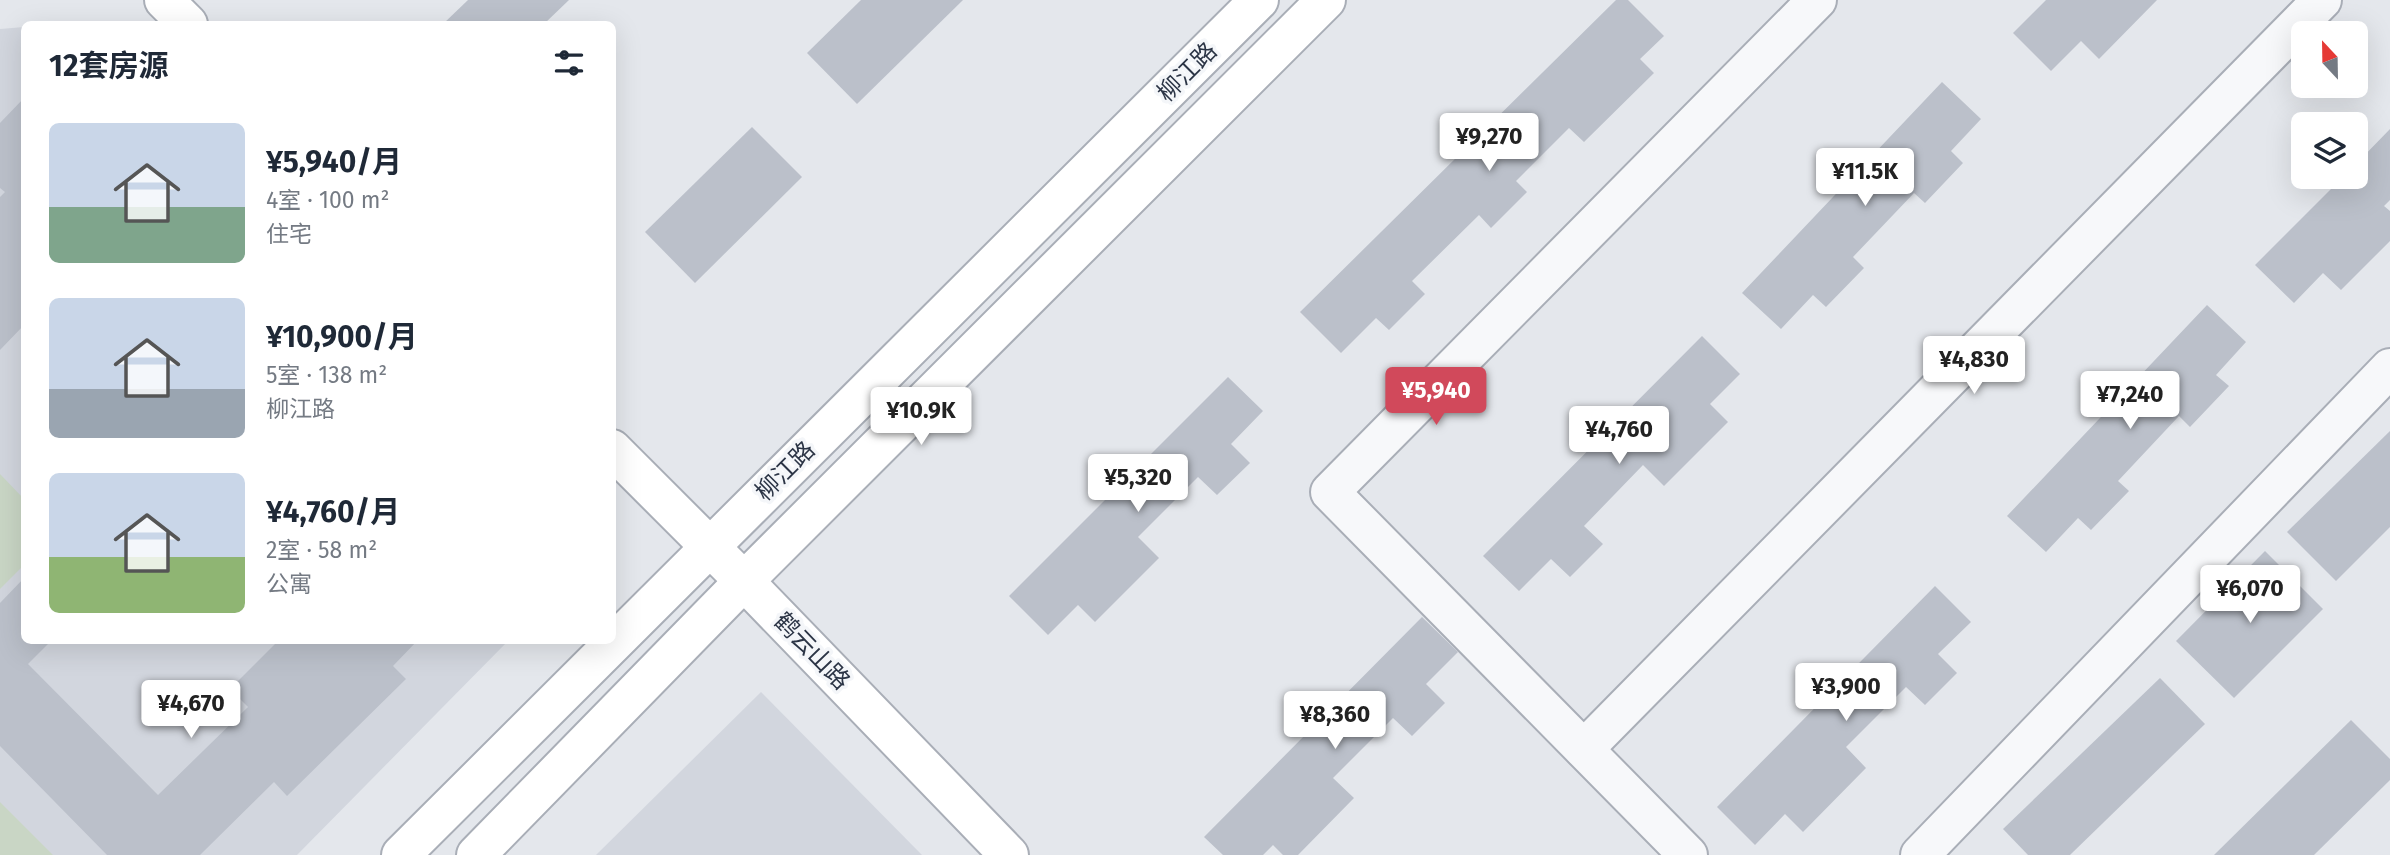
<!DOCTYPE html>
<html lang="zh">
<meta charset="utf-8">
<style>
body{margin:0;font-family:"Fira Sans","Noto Sans SC",sans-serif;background:#f2f2f3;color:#1f2937;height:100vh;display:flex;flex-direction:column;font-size:26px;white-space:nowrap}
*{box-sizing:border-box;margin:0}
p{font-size:23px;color:#747a83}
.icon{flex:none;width:38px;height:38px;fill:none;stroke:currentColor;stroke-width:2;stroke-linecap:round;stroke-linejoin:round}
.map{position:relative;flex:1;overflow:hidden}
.drawer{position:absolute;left:21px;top:21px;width:595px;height:623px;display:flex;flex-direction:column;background:#fff;border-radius:10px;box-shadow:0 7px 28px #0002}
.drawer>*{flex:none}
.needle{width:46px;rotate:338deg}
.buttons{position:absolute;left:2291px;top:21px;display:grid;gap:14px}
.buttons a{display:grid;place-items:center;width:77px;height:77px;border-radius:10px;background:#fff;box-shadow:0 7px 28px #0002;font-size:35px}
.price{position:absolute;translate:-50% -60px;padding:0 16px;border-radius:7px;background:#fff;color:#222;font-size:23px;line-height:46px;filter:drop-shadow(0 2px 4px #0008)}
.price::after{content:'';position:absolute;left:50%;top:42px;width:21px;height:16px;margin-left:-10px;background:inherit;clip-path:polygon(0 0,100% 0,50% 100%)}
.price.current{background:#d1495b;color:#fff}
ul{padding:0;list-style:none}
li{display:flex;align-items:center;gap:21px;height:175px;padding:0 28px}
li span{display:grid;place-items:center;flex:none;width:196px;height:140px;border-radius:10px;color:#555}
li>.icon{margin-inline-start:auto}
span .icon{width:84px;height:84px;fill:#fffc;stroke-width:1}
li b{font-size:30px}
h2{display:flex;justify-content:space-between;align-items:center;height:84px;padding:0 28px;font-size:30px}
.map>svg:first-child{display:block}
</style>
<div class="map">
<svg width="2390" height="855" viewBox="0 0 2390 855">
<rect width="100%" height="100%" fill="#e4e7ec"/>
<g fill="#d2d6de">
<path d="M24 27V640L508 641 297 855H0V29Z"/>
<path d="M761 692 922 855H596Z"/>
</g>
<g fill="#c9d6c5">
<path d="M0 474 24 499V565L0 589Z"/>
<path d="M0 802 53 855H0Z"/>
</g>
<g fill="#bbc0ca">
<path d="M468 0H569L544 24H443Z"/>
<path d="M861 0H963L857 104 807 53Z"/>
<path d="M1616 0H1628L1664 36 1640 59 1654 73 1584 142 1569 128 1516 181 1527 192 1491 228 1479 215 1412 281 1425 294 1389 330 1376 318 1341 353 1300 312Z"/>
<path d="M2046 0H2157L2099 59 2081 41 2051 71 2013 33Z"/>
<path d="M1942 82 1981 119 1951 151 1963 163 1925 203 1914 193 1853 257 1864 268 1826 307 1813 295 1781 329 1742 293Z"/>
<path d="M24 98V325L0 350V197L5 192 0 188V123Z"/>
<path d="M752 127 802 177 695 283 645 232Z"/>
<path d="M2390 129V200L2384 206 2390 211V241L2341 290 2323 273 2294 303 2255 265 2343 177H2356V164Z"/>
<path d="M2207 305 2246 342 2216 375 2229 386 2190 427 2179 416 2118 481 2129 491 2091 530 2078 518 2046 552 2007 516Z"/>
<path d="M1702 336 1740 374 1710 404 1728 422 1664 486 1643 465 1584 526 1603 544 1570 577 1551 559 1519 591 1483 556Z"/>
<path d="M1228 377 1263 411 1231 444 1250 463 1217 495 1198 477 1138 537 1159 558 1095 622 1078 605 1048 635 1009 596Z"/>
<path d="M2390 431V527L2336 581 2287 532Z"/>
<path d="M2265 551 2323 609 2234 698 2176 641Z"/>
<path d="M24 578V640H52L28 664 158 795 248 707 230 689 279 640H418L393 666 406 679 287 796 274 782 200 855H107L0 746V603Z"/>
<path d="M1935 586 1971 622 1938 654 1957 673 1925 705 1906 687 1846 747 1866 768 1803 832 1785 814 1755 845 1717 807Z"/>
<path d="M1422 617 1458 652 1426 684 1445 703 1412 736 1393 718 1333 778 1354 798 1298 855H1283L1273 845 1263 855H1223L1204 837Z"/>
<path d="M2160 678 2205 724 2070 855H2028L2003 829Z"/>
<path d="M2351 720 2390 759V780L2314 855H2214Z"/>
</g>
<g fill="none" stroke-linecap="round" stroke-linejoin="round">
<defs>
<g id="street">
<path d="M1584 749 2322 0"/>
<path d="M1688 855 1330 492 1817 0"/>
<path d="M1920 855 2390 368"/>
</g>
<g id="secondary">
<path d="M164 0 188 24"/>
<path d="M612 449 744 581 1009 855"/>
<path d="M401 855 1259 0"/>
<path d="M476 855 744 581 1326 0"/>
</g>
</defs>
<use href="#street" stroke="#a9aeb7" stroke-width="42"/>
<use href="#secondary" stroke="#a9aeb7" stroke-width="42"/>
<use href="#street" stroke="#f7f8fa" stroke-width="38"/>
<use href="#secondary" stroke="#fff" stroke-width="38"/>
</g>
<g text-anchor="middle" stroke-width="7" stroke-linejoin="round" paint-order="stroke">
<g font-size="24" fill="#2b3445" stroke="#f4f6f9">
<text transform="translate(1187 72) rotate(-45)" y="8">柳江路</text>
<text transform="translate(785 471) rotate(-45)" y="8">柳江路</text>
<text transform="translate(812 651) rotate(46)" y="8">鹤云山路</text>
</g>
</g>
</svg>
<div class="buttons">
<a><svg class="needle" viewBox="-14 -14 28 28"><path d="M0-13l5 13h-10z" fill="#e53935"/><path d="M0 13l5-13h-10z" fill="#747a83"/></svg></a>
<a><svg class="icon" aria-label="layers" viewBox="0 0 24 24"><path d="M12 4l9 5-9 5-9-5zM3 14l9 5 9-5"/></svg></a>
</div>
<b class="price" style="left:1489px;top:173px">¥9,270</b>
<b class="price" style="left:1865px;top:208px">¥11.5K</b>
<b class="price" style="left:1974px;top:396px">¥4,830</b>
<b class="price current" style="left:1436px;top:427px">¥5,940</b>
<b class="price" style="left:2130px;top:431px">¥7,240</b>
<b class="price" style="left:921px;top:447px">¥10.9K</b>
<b class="price" style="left:1619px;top:466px">¥4,760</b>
<b class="price" style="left:1138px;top:514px">¥5,320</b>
<b class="price" style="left:2250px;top:625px">¥6,070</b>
<b class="price" style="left:1846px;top:723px">¥3,900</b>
<b class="price" style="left:191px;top:740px">¥4,670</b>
<b class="price" style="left:1335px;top:751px">¥8,360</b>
<section class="drawer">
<h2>12套房源<svg class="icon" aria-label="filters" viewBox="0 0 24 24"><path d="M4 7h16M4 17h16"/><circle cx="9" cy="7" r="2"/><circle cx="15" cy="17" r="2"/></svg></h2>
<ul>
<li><span style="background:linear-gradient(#c9d6e8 60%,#7fa58c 0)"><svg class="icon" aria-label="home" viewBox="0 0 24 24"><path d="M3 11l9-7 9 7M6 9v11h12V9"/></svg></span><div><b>¥5,940/月</b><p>4室 · 100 m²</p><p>住宅</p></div></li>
<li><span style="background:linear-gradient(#c9d6e8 65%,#9aa5b1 0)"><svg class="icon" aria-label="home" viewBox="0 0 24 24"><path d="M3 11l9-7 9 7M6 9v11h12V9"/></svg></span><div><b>¥10,900/月</b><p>5室 · 138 m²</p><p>柳江路</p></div></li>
<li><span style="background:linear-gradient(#c9d6e8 60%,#8fb573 0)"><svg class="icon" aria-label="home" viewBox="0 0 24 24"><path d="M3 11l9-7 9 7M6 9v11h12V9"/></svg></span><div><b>¥4,760/月</b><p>2室 · 58 m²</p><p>公寓</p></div></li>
</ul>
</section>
</div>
